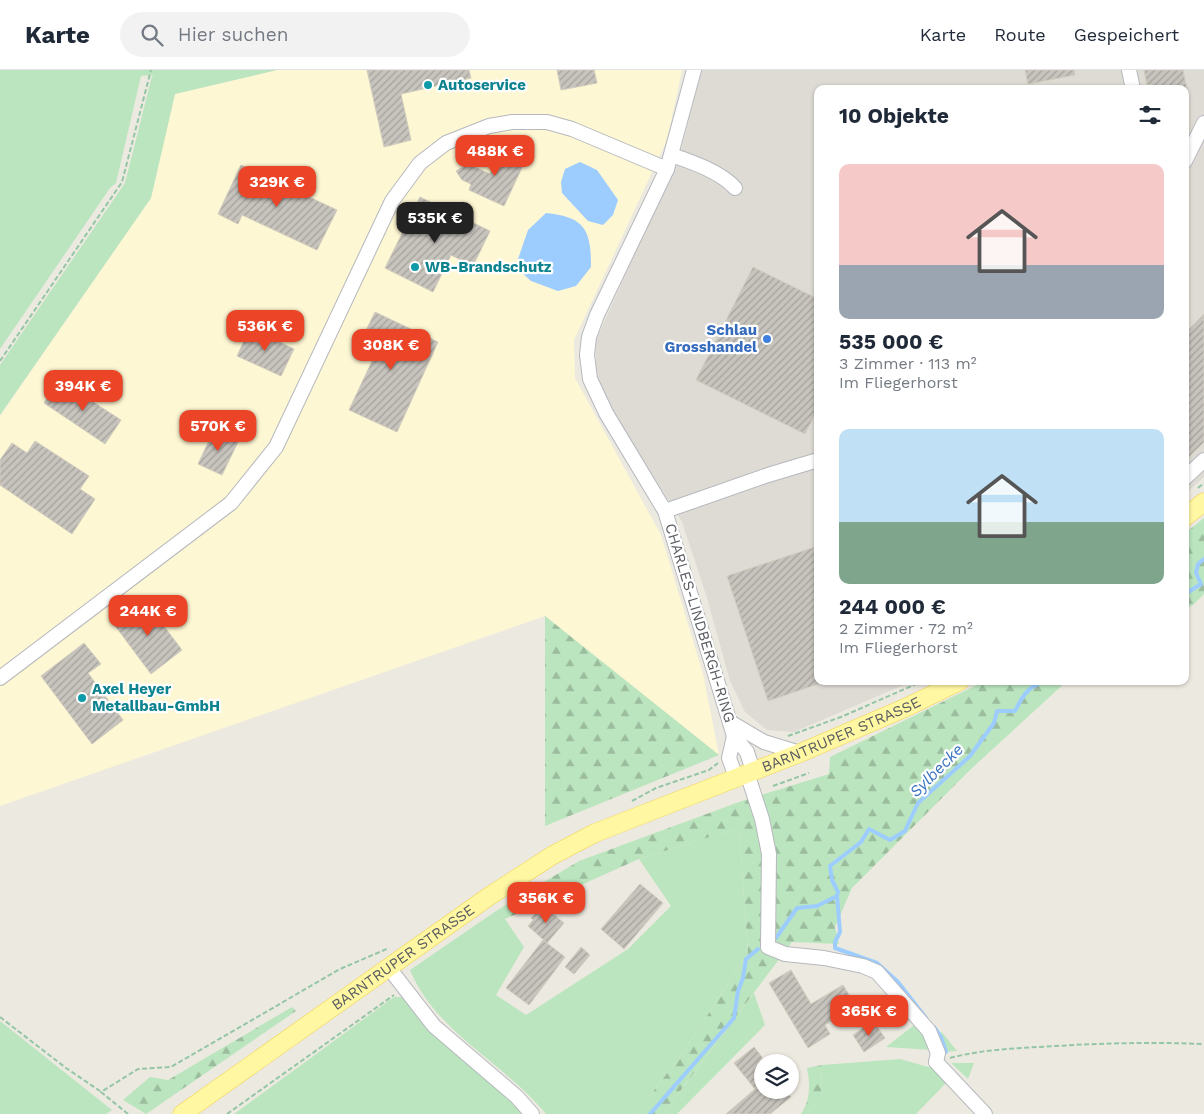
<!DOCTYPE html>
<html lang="de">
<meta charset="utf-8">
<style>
body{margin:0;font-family:"Work Sans",sans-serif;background:#f2f2f3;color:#1f2937;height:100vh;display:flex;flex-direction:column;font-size:19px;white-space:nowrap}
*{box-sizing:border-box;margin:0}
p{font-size:16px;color:#747a83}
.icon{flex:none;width:28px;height:28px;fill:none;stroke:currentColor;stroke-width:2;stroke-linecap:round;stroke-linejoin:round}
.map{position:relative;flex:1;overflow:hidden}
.sheet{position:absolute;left:814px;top:15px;width:375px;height:600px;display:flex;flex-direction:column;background:#fff;border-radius:10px;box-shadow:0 1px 4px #0004}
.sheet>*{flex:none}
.controls{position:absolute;left:754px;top:984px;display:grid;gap:10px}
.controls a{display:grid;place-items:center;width:45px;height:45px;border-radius:50%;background:#fff;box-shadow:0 1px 4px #0004;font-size:25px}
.price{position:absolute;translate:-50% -42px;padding:0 11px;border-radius:10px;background:#eb4427;color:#fff;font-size:16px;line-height:32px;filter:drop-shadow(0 1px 2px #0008)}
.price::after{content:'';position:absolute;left:50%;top:30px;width:15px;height:11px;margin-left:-8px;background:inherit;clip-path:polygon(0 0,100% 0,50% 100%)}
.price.active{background:#222;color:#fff}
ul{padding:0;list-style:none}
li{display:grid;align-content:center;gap:10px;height:265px;padding:0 25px}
li span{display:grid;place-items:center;height:155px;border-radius:10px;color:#555}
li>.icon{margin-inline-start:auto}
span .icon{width:90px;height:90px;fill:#fffc;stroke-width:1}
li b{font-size:21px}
h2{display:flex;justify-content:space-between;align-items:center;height:60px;padding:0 25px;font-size:21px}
header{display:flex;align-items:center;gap:30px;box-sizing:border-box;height:70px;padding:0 25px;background:#fff;border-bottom:1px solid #e0e1e3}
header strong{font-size:24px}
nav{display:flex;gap:28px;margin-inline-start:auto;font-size:18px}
.search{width:350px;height:45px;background:#f2f2f3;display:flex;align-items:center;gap:12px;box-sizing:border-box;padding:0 18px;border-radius:28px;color:#747a83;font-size:19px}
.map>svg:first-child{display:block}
</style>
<header>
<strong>Karte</strong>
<div class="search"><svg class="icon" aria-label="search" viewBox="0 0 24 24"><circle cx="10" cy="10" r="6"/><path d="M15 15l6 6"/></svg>Hier suchen</div>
<nav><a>Karte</a><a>Route</a><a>Gespeichert</a></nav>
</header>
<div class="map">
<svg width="1204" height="1044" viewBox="0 0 1204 1044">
<defs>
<pattern id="forest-firs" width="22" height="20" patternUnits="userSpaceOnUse" patternTransform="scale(1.25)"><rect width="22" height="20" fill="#bbe5be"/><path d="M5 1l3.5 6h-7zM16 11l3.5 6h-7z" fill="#9bbd9e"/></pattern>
<pattern id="building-hatch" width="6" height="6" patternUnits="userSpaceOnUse" patternTransform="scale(1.25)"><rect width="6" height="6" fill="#c7c4bd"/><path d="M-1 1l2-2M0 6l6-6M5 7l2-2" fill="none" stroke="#a5a29d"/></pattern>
</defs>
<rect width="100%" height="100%" fill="#eceae0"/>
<path fill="#fef7d3" d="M277 0H682L667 70 574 270 575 308 661 465 703 604 719 685 545 546 0 736V346L151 128 175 24Z"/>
<path fill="#dddbd4" d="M702 0H1204V407L1185 424V19H818V611H913L794 662 767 660 745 642 730 611 707 528 682 452 613 340 600 316 596 296V270L680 84Z"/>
<g fill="#bbe5be">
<path d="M0 0H277L175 24 151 128 0 345V295L125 113 152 6 155 5 141 6 116 113 110 118 0 279Z"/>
<path d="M739 758 748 883 684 981 636 1044H546C505 993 436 963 410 900L496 841 505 849 524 877 496 925 526 945 628 879 671 836 639 789Z"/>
<path d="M754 923 765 955 677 1044H663Z"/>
<path d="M394 927H403L526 1044H234Z"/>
<path d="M0 951 112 1040 106 1044H0Z"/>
<path d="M918 952 932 980 886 977Z"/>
<path d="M941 961 957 981 944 982Z"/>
<path d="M900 989 932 998 947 1012 916 1044H808L821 1027 822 995Z"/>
<path d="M951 993H974L968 1009Z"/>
</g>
<g fill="url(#forest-firs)">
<path d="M1204 448V524L1193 535 1185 539V463Z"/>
<path d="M545 546 719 685 545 756Z"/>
<path d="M985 611H1067L971 699 852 818 835 857 839 874 792 872 663 1044H636L684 981 748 883 739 758 639 789 505 849 496 841 579 791 739 732 829 704 830 687Z"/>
<path d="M292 937 296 941 146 1044 123 1030 150 1007 168 1010Z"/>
<path d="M822 995 821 1027 808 1044H801C811 1030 810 1013 807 998Z"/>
</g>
<g fill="#9dcdff">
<path d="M580 92 597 100 618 130 613 145 603 155 588 151 562 123 561 112 565 99Z"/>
<path d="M546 143C585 147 591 160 591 197L576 216 558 221 531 211 521 202 518 189 528 160Z"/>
</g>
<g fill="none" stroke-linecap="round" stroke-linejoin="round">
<g stroke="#9dcdff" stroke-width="4">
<path d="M1185 524 1201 514 1196 503 1198 494 1204 489"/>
<path d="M837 826 840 862 835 872V878L877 893 898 912 926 948"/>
<path d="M776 868 797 838 817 836 837 826 838 822 832 810 830 796 861 772 869 759 890 770 905 761 918 733 970 686 994 653 997 641H1015C1023 625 1030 613 1050 611"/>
<path d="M934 957 941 967 946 982"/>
<path d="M650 1044 734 948 738 921 743 908 746 889 758 879"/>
</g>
</g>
<g fill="url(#building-hatch)" stroke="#d1ccbe">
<path d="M367 0H469L471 8 401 24 411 70 384 77Z"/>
<path d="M557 0H594L597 13 561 20Z"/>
<path d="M1025 0H1074L1075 5 1028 14Z"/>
<path d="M1144 0H1183L1187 19H1152L1151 14 1147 15Z"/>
<path d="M502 79 526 89 504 136 469 120 471 114 462 110 456 101 468 94 490 104Z"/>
<path d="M241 95 337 140 317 180 242 145 238 154 218 144Z"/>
<path d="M420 127 490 161 473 196 451 185 433 222 385 198Z"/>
<path d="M753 197 818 229V338L805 364 696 310Z"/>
<path d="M375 242 438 272 397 362 349 340 373 289 356 281Z"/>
<path d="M1204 244V372L1185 391V263Z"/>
<path d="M250 258 294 279 281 306 237 286Z"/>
<path d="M59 310 121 350 105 374 44 333Z"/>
<path d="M215 358 239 370 222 405 198 394Z"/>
<path d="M35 371 89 406 80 419 95 429 72 464 0 415V390L12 373 27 383Z"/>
<path d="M818 476V614L768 631 727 506Z"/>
<path d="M144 530 182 580 151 604 113 553Z"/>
<path d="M84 573 101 594 88 603 123 650 92 674 41 606Z"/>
<path d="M640 814 663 833 624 879 601 859Z"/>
<path d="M544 836 564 853 547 873 528 856 533 850 531 848Z"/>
<path d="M543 870 565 887 529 935 506 918Z"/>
<path d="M581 877 590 885 574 904 565 897Z"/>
<path d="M791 900 811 934 843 915 856 936 825 955 830 964 808 978 769 913Z"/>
<path d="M873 951 885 968 864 982 853 965Z"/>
<path d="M754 977 762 987V1020H785L791 1027 770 1044H726L755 1019 734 993Z"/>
</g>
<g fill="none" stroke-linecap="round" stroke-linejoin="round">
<defs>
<g id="minor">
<path d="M694 0 667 99 597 245 589 267 587 285 590 309 606 343 665 441 734 666 747 682 753 701"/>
<path d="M1129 0 1133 19"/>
<path d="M672 85C692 92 721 102 735 118"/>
<path d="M1185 91 1204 53"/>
<path d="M1185 408 1204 390"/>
<path d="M665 441 768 405 818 390"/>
<path d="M0 608 231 433 276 377 392 131 420 93 446 73 489 56 512 52H547L572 59 667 99"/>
<path d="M730 652 764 672 800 683"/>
<path d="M734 666 729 688 736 707"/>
<path d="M747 703 762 749 769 784 768 877 785 884 824 888 863 896 877 902 929 961 938 983 936 992 985 1044"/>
<path d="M389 898 434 956 517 1027 532 1044"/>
</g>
<g id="major">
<path d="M1185 447 1204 432"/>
<path id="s1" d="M182 1044 488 827 553 785 595 763 800 683 907 637 960 611"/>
</g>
</defs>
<use href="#minor" stroke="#b6b8bd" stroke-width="16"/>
<use href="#major" stroke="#f3d152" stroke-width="19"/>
<g stroke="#94c6a6" stroke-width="2" stroke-dasharray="5 2.5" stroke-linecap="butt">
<path d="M0 291 122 112 151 0"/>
<path d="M1198 418 1204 413"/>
<path d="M788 666 841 647 923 611"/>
<path d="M773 716 809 703"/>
<path d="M632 731 656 718 709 700 718 693"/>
<path d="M0 947 66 998 100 1021"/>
<path d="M950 988C984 979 1020 978 1056 976 1105 973 1154 972 1204 974"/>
<path d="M128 1044 101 1022 138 999 171 997 340 899 389 878"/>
<path d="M227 1044 394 925"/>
</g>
<use href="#minor" stroke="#fff" stroke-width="14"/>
<use href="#major" stroke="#fff7a2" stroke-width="18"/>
</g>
<g fill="#0f9aa8" stroke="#fff" stroke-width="2">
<circle cx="428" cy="15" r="5"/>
<circle cx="415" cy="197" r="5"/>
<circle cx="82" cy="628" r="5"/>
</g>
<circle fill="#3f7fe0" stroke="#fff" stroke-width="2" cx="767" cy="269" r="5"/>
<g text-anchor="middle" stroke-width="4.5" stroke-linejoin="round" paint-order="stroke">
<g font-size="15" font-weight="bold" fill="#0d838f" stroke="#fff" text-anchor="start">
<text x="438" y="20">Autoservice</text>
<text x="425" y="202">WB-Brandschutz</text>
<text x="92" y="624">Axel Heyer<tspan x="92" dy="17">Metallbau-GmbH</tspan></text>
</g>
<g font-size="15" font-weight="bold" fill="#366cbe" stroke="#fff" text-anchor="end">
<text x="757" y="265">Schlau<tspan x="757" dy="17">Grosshandel</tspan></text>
</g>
<g font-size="15" fill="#595c61" stroke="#fff">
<text transform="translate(700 553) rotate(73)" y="5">CHARLES-LINDBERGH-RING</text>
<text dy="5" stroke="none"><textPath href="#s1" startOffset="765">BARNTRUPER STRASSE</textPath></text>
<text dy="5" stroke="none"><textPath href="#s1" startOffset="271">BARNTRUPER STRASSE</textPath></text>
</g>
<g font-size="16" font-style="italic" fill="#3e75c3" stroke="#fff">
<text transform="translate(936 700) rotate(-45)" y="6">Sylbecke</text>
</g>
</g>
</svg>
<div class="controls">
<a><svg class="icon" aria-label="layers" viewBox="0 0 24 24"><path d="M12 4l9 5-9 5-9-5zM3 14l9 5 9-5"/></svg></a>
</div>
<b class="price" style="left:495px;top:107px">488K €</b>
<b class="price" style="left:277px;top:138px">329K €</b>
<b class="price active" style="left:435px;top:174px">535K €</b>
<b class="price" style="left:265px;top:282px">536K €</b>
<b class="price" style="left:391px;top:301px">308K €</b>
<b class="price" style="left:83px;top:342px">394K €</b>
<b class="price" style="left:218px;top:382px">570K €</b>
<b class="price" style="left:148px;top:567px">244K €</b>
<b class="price" style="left:546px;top:854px">356K €</b>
<b class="price" style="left:869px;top:967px">365K €</b>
<section class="sheet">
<h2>10 Objekte<svg class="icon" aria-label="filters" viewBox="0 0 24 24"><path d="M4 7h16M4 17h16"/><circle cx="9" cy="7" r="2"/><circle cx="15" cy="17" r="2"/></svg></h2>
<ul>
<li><span style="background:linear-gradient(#f6c9c9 65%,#9aa5b1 0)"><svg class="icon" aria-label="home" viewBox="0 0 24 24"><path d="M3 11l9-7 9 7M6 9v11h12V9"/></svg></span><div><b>535 000 €</b><p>3 Zimmer · 113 m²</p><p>Im Fliegerhorst</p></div></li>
<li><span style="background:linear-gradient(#bfe0f5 60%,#7fa58c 0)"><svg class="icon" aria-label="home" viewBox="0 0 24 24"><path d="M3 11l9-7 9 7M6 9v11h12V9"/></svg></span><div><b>244 000 €</b><p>2 Zimmer · 72 m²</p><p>Im Fliegerhorst</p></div></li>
</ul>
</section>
</div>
